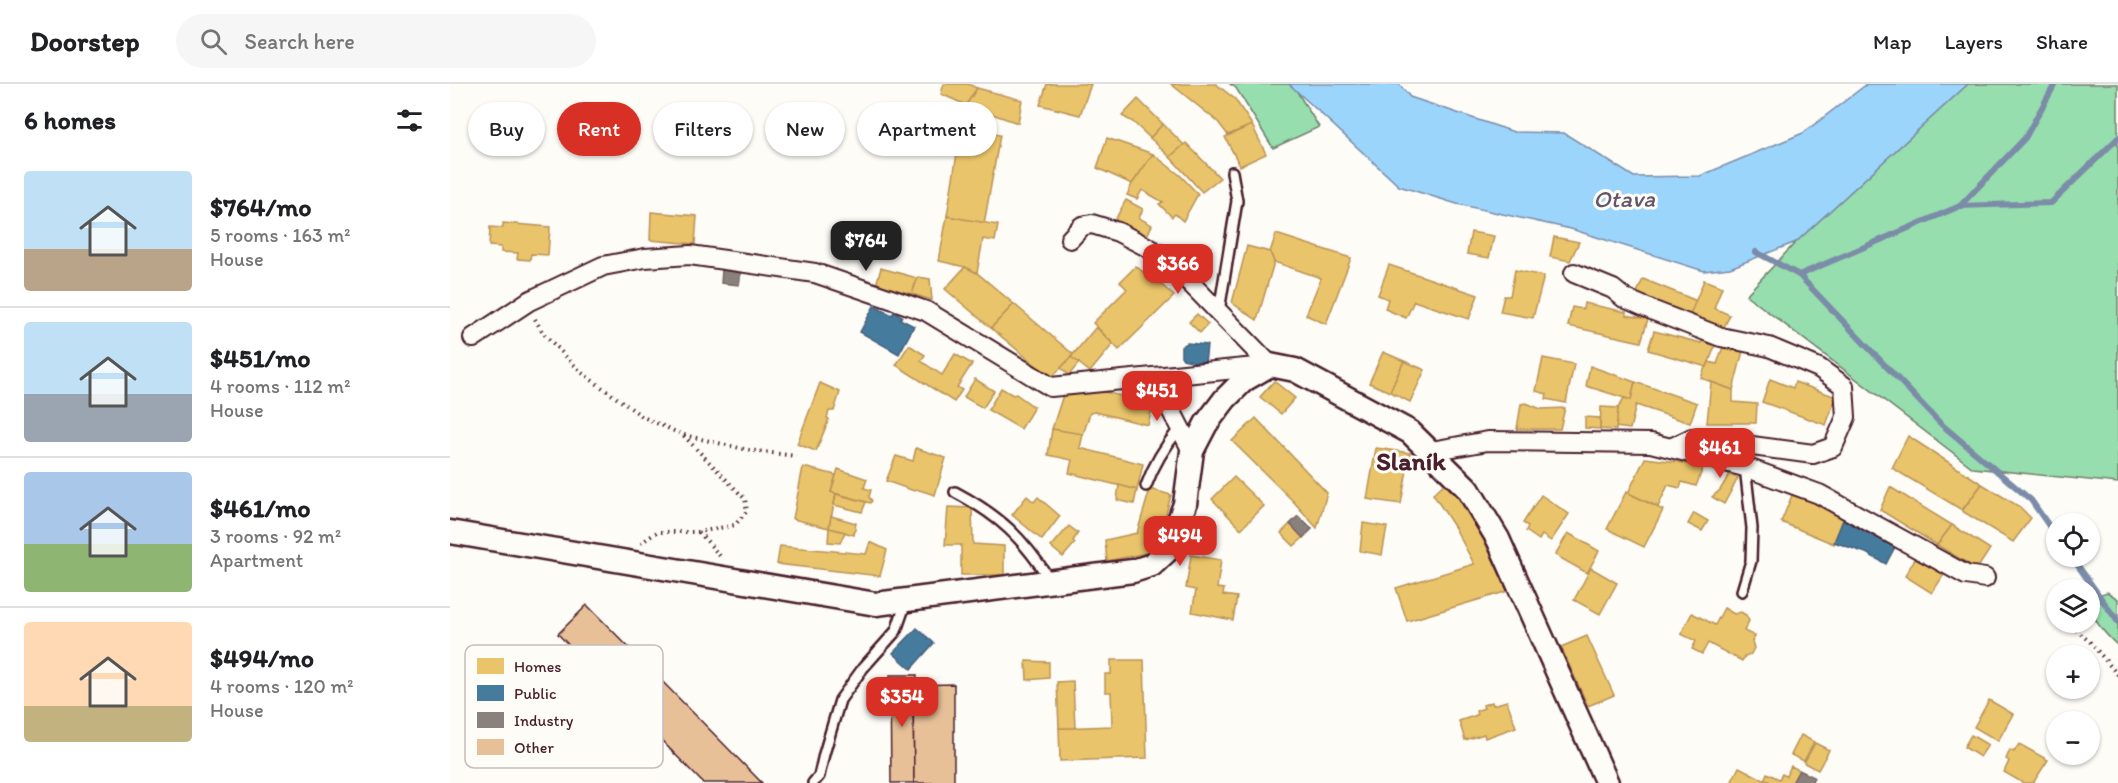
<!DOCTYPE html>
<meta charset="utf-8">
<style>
body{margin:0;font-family:Itim,sans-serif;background:#f6f6f6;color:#202124;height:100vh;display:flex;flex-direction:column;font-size:22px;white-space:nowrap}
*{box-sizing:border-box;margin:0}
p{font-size:20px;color:#757577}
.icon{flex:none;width:33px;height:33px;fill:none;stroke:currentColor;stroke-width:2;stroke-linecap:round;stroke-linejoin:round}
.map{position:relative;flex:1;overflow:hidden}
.panel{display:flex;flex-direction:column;background:#fff;width:450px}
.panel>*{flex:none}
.guide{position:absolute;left:18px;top:18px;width:570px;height:54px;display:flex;gap:12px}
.buttons{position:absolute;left:1596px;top:429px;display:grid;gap:12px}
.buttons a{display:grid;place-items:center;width:54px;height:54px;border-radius:50%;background:#fff;box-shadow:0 2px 4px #0004;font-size:30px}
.price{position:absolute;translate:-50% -51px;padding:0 14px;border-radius:12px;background:#d93025;color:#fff;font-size:20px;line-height:39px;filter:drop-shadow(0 2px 3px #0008)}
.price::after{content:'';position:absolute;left:50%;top:36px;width:18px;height:14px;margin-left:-9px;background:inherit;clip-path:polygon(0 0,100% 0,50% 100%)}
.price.active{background:#222;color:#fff}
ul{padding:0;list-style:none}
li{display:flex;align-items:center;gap:18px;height:150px;padding:0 24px}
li+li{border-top:2px solid #e0e0e0}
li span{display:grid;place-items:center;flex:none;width:168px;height:120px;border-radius:6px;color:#555}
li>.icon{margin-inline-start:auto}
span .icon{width:72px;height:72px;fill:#fffc;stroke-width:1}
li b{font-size:26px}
h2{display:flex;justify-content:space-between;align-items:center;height:72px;padding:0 24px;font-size:26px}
.pill{padding:0 21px;border-radius:27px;background:#fff;box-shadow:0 2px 4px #0004;font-size:21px;line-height:54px}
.pill.active{background:#d93025;color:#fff}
header{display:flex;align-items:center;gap:36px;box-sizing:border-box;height:84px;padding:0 30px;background:#fff;border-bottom:2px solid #e0e0e0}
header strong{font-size:28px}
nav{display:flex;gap:33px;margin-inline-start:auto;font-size:21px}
.search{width:420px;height:54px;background:#f6f6f6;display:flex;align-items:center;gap:15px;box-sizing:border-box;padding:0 21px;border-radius:33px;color:#757577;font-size:22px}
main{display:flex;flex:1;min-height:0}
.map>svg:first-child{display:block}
</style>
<header>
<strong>Doorstep</strong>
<div class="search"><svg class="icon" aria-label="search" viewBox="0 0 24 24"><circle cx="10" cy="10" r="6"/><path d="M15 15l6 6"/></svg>Search here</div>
<nav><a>Map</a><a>Layers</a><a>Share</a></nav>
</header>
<main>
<section class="panel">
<h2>6 homes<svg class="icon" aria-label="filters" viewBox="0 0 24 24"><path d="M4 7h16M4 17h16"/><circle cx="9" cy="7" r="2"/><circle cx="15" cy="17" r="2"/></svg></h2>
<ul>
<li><span style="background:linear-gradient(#bfe0f5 65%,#b9a48a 0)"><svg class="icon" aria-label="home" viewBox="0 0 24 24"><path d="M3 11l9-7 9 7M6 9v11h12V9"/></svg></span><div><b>$764/mo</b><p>5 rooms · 163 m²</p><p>House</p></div></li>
<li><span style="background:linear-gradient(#bfe0f5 60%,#9aa5b1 0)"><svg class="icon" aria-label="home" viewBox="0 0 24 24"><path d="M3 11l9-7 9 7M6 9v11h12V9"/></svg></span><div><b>$451/mo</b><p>4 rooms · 112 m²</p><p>House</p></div></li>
<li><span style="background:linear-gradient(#a9c7e8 60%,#8fb573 0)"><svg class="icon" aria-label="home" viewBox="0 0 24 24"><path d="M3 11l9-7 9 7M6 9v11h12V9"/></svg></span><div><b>$461/mo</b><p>3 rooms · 92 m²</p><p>Apartment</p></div></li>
<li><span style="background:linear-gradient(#ffd9b3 70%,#c2b280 0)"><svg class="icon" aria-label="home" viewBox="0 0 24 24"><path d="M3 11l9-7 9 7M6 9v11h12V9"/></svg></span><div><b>$494/mo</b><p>4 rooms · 120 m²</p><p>House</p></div></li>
</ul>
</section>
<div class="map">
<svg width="1668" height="699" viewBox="0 0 1668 699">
<rect width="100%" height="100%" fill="#fdfcf7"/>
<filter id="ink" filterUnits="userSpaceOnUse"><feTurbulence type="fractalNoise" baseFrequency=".0167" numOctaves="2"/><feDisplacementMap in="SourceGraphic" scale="12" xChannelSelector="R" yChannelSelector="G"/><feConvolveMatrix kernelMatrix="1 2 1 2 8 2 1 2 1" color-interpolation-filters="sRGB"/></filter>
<g filter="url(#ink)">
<g fill="#96dead" stroke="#707e6c" stroke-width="1.5">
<path d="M780 0H839L846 6 869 43 823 64 786 4Z"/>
<path d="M1518 0H1668V399L1523 384 1296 211 1346 158Z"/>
<path d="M1657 508 1668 515V562C1654 549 1639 533 1640 514Z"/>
</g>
<path fill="#9cd5fc" stroke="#7b8ca8" stroke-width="1.5" d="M839 0H949L960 13 1064 48 1114 49 1184 93 1250 92 1353 49 1417 0H1518L1346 158 1280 184 1254 187 1121 145 1007 120 949 102Z"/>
<g fill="#e9c46a" stroke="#b99257" stroke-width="1.5">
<path d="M494 0H518L527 4 516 21 491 10Z"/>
<path d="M597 0H641L630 31 590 21Z"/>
<path d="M721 0H766L785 15 802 41 778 51 768 38Z"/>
<path d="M527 4 572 16 568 39 516 21Z"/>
<path d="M688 15 713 40 700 54 683 38 672 32Z"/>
<path d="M713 40 734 61 720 73 700 54Z"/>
<path d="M802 41 816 70 790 82 775 53Z"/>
<path d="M511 44 550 51 534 140 497 132Z"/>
<path d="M657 54 703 70 682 100 647 84Z"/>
<path d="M736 59 770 94 752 108 720 73Z"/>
<path d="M703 70 731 92 748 110 733 137 725 130 722 133 709 120 713 118 692 106 687 115 677 111 682 100Z"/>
<path d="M676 116 693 125 689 134 702 141 696 154 665 136Z"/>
<path d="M201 128 247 132 245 160 200 156Z"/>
<path d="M497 132 548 141 545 157 533 155 527 189 515 183 489 177Z"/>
<path d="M53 139 100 143 98 171 81 170 80 176 67 175 68 169 51 168V163L39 162 40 143 53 144Z"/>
<path d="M1021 148 1044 152 1039 174 1017 170Z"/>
<path d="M826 150 901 174 876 240 856 231 871 194 824 178 820 168Z"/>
<path d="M1104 153 1129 158 1120 177 1100 173Z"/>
<path d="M797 162 820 168 824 178 807 236 782 219Z"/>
<path d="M939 181 1028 211 1019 235 964 217 956 234 935 225 938 215 928 211Z"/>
<path d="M686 182 693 188 695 186 724 212 669 266 643 239 677 205 670 198Z"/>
<path d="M515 183 527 189 564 220 541 244 495 205Z"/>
<path d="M431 184 467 194 462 210 426 201Z"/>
<path d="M1065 186 1094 192 1083 234 1050 228 1054 212H1060Z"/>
<path d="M468 193 480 195 482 216 462 210Z"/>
<path d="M1193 195 1247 217 1238 236 1185 213Z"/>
<path d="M1254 196 1272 203 1264 224 1280 231 1271 249 1238 236Z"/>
<path d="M1134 219 1176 228V231L1198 235 1191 258 1118 242 1122 223 1133 225Z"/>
<path d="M564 220 624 271 601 294 541 244Z"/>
<path d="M747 230 758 240 750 249 739 238Z"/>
<path d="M646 243 663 260 640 288 621 273Z"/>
<path d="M1204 247 1251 259 1254 252 1267 257 1257 283 1198 266Z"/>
<path d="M1274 260 1293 267 1283 306 1251 294 1255 283H1257L1259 278 1267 280Z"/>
<path d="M459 261 475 271 471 277 492 291 505 270 522 280 507 303 512 306 504 318 446 281Z"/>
<path d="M933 268 954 277 940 308 919 299Z"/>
<path d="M621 273 629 279 619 291 611 284Z"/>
<path d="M1093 274 1124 280 1116 319 1096 315 1097 310 1086 307Z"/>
<path d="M954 277 975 286 960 318 940 308Z"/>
<path d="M1140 282 1185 298 1181 316 1136 302Z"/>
<path d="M525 295 544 307 533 324 514 313Z"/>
<path d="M1320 295 1343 304 1345 298 1386 313 1376 341 1312 318Z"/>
<path d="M824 297 845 314 831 330 810 313Z"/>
<path d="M1185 298 1247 319 1240 339 1186 321 1180 345 1165 343 1168 324 1174 314 1181 316Z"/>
<path d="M1261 298 1283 306V318L1307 320 1306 339H1257Z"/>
<path d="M370 299 390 308 384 327H379L377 334 379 335 366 367 347 360Z"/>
<path d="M551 304 563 311 566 310 584 323 571 345 538 326Z"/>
<path d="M651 307 703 320 698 341 645 328 640 329 633 351 602 345 613 311Z"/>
<path d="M1076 319 1091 325 1115 324 1110 345H1067L1071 320Z"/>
<path d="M1151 323 1168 324 1166 346 1150 345Z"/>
<path d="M1135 333 1150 334V345L1135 344Z"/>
<path d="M806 334 877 409 867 444 843 417 782 357Z"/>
<path d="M602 345 633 350 630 364 693 380 687 406 619 389 622 376 598 371Z"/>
<path d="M1458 352 1532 400 1512 426 1442 384Z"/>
<path d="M466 364 496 374 485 411 466 405 464 407 436 397 446 372 463 377Z"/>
<path d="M926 364 960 369 951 420 917 415Z"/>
<path d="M1195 374 1228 378 1253 384 1246 402 1232 398 1230 404 1218 401 1208 423 1178 409Z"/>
<path d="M353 383 386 391 381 408 386 410 379 444 343 435Z"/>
<path d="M388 385 417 395 414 404 421 406 419 413 422 417 420 419 381 408Z"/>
<path d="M1279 391 1288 394 1274 420 1262 413 1270 406Z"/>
<path d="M784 393 814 422 791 445 762 415Z"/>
<path d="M998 396 1015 417 1058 507 957 537 946 504 1024 480 1005 444 983 410Z"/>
<path d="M1532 400 1570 423 1581 434 1563 458 1512 427Z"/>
<path d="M669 401 687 406 684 420 667 416Z"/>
<path d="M1440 403 1502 441 1487 461 1430 426Z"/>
<path d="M700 405 721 411 706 467 657 477 655 456 687 449Z"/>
<path d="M1176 408 1213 426 1194 463 1157 445Z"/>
<path d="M1343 409 1395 431 1384 460 1331 438Z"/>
<path d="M386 410 416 418 412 428 384 421Z"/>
<path d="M1091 411 1119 430 1101 457 1092 451 1089 456 1076 447 1078 442 1073 439Z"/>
<path d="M577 412 584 418 588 413 610 432 592 456 562 431Z"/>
<path d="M498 423 522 424 523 460 554 462V491H511V461H495Z"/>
<path d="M1244 429 1258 437 1252 447 1238 440Z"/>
<path d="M381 432 406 439 404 451 379 444Z"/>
<path d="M913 439 937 443 932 471 910 467Z"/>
<path d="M840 440 853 454 844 462 831 449Z"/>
<path d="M1502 441 1540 465 1527 485 1487 461Z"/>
<path d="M619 442 628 449 623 457 625 459 613 473 601 463Z"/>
<path d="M379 444 395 448 390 459 378 458Z"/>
<path d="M1118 449 1149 467 1137 489 1105 471Z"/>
<path d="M420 458 437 466 430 492 327 480 330 462 416 470Z"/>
<path d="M741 471 771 476 767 504 774 505 773 511 787 513 783 536 742 528 746 506 736 504Z"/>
<path d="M1467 471 1495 489 1482 509 1455 492Z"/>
<path d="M1141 484 1167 499 1150 530 1124 516Z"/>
<path d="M1274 524 1284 530 1291 528 1296 531 1299 537 1294 547 1305 552 1302 557 1304 564 1301 570 1294 573 1292 577 1258 559 1252 570 1242 565 1246 557 1231 550 1242 529 1265 541Z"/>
<path d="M1137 552 1164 611 1138 622 1111 563Z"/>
<path d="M661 576H694L697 674 610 677 609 644 662 642 661 608H655V590H661Z"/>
<path d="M576 577 599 578V594L577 596Z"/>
<path d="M623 597 625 644H609L607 598Z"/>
<path d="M1539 616 1563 630 1548 657 1524 643Z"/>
<path d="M1057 617 1066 643 1035 654 1034 650 1015 656 1009 637 1027 631 1026 627 1034 624 1033 621 1042 618 1043 621Z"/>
<path d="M1351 651 1364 658 1354 677 1341 671Z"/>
<path d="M1521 651 1538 661 1530 673 1514 663Z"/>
<path d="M1365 659 1379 666 1368 686 1354 679Z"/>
<path d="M1569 660 1598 676 1583 699H1573L1554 688 1559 677 1556 675 1560 666 1564 668Z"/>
<path d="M1341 682 1349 686 1342 699H1316L1318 697 1314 696 1317 689 1329 695 1332 690 1336 692Z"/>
<path d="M1289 683 1314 696 1318 697 1316 699H1281Z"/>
</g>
<g fill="#457b9d" stroke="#465f7b" stroke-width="1.5">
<path d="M424 222 442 231 444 228 452 232 450 235 464 242 449 270 410 248Z"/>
<path d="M737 259 757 261 755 280 733 275 731 272V263Z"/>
<path d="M1395 431 1447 459 1436 480 1416 469 1384 458Z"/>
<path d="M467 544 484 559 461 585 443 569Z"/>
</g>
<g fill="#8a817c" stroke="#776464" stroke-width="1.5">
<path d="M272 186 291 188 289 201 271 199Z"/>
<path d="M848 432 862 445 853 454 840 440Z"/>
<path d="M1349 686 1364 693 1361 699H1342Z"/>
</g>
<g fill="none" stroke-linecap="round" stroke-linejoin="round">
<g stroke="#7b8ca8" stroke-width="6">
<path d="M1510 122 1601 119 1668 54"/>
<path d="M1306 168 1349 191 1491 340 1581 416 1606 452"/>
<path d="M1349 191 1510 122 1575 54 1605 0"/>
<path d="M1621 472 1668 538"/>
</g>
</g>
<g fill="#e8c098" stroke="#4a1f2b" stroke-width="1.5">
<path d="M137 521 262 648 312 699H253L108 550Z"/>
<path d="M440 591H467L466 600 463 601 464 699H441Z"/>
<path d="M504 600V699H464L463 601Z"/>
</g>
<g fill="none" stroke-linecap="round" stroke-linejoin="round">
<defs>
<g id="service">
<path d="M769 227 787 117 782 88"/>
<path d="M696 402C704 379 715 362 730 344"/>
<path d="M505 408C550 432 572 453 600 496"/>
<path d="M1292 507 1301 477 1302 444 1295 383"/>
<path d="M363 699 369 692 374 670 390 616 413 584 446 547 456 518"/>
</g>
<g id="minor">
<path d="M620 155 632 142 642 140 668 148 699 164 720 178 820 281"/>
<path d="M1124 189 1163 205 1174 214 1204 227 1271 253 1319 263 1369 284 1394 302 1396 333 1383 363 1363 370 1242 354 1221 364"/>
<path d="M23 254 79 217 153 182 195 174 240 171 365 189 476 227 601 303 816 282"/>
<path d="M704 293 742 367"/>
<path d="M981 367 1038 357 1201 359 1295 383 1369 410 1516 491 1535 494"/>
</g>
<path id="tertiary" d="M0 448 426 520 683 487 702 481 718 466 735 420 742 367 756 340 775 315 794 296 820 281 845 286 960 348 1018 405 1048 455 1157 699"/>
</defs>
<use href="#service" stroke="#4a1f2b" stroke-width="14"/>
<use href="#minor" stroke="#4a1f2b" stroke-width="22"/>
<use href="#tertiary" stroke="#4a1f2b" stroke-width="27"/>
<g stroke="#4a1f2b" stroke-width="4" stroke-dasharray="1.5 4.5" stroke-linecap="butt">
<path d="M85 235 93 249 132 289 193 333 233 351 295 415 297 427 285 441 249 448H207L191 459"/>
<path d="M234 351 298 366 346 372"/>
<path d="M249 448 270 472"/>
<path d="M1617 538 1640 558 1668 591"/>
</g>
<use href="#service" stroke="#fdfcf7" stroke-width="9"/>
<use href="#minor" stroke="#fdfcf7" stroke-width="18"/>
<use href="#tertiary" stroke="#fdfcf7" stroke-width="22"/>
</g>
</g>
<g text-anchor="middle" stroke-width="6" stroke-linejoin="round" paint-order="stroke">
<g font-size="24" font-style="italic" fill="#63566a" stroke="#fdfcf7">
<text transform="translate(1174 115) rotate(-1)" y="8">Otava</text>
</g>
<g font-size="26" font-weight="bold" fill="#4a1f2b" stroke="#fdfcf7">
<text x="961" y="386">Slaník</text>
</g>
</g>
<rect x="15" y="561" width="198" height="123" rx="9" fill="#fdfcf7" stroke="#c7baba" stroke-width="1.5"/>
<rect x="27" y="574" width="27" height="16" fill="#e9c46a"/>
<rect x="27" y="601" width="27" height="16" fill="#457b9d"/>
<rect x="27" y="628" width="27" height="16" fill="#8a817c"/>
<rect x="27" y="655" width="27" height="16" fill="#e8c098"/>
<g font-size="16" fill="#4a1f2b">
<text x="64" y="588">Homes</text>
<text x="64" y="615">Public</text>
<text x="64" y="642">Industry</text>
<text x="64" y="669">Other</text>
</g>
</svg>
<div class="buttons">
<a><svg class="icon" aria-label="locate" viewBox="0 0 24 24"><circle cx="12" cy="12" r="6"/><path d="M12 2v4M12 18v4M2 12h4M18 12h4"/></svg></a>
<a><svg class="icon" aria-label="layers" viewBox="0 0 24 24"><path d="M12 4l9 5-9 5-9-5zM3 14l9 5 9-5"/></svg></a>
<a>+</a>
<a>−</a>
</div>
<b class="price active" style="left:416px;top:188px">$764</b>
<b class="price" style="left:728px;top:211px">$366</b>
<b class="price" style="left:707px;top:338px">$451</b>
<b class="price" style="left:1270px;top:395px">$461</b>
<b class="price" style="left:730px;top:483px">$494</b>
<b class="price" style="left:452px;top:644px">$354</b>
<div class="guide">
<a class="pill">Buy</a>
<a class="pill active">Rent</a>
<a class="pill">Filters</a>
<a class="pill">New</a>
<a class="pill">Apartment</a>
</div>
</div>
</main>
